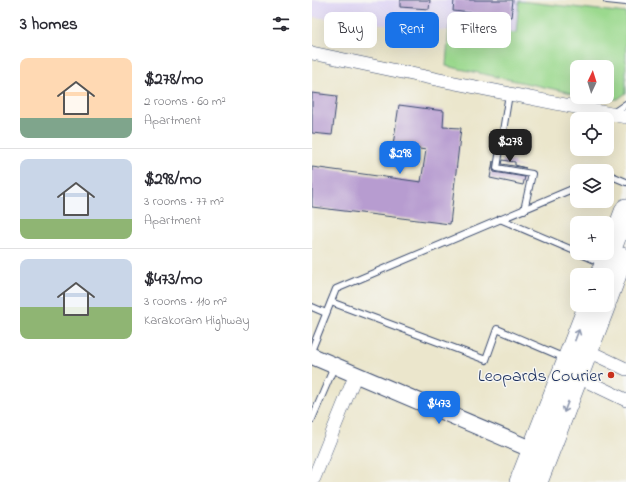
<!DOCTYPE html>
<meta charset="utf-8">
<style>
body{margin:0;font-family:"Indie Flower",sans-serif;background:#f7f7f7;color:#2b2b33;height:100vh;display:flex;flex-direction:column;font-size:15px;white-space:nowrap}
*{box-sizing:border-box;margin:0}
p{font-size:13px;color:#7c7c81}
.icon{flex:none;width:22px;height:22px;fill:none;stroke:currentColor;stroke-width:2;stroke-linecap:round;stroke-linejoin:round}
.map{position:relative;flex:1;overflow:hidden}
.sheet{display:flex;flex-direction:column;background:#fff;width:312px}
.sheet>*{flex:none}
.top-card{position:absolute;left:12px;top:12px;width:242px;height:36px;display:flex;gap:8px}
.needle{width:26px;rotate:4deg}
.controls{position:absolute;left:258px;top:60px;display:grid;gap:8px}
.controls a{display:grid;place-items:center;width:44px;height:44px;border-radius:8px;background:#fff;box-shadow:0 4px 16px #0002;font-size:20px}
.price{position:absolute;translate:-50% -34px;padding:0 9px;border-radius:8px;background:#1a73e8;color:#fff;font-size:13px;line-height:26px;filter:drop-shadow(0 1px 2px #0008)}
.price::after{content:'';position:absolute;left:50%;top:24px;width:12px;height:9px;margin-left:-6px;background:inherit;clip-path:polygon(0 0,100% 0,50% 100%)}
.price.current{background:#222;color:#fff}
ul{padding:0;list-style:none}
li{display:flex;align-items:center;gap:12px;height:100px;padding:0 20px}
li+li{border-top:1px solid #e1e1e2}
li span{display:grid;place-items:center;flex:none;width:112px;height:80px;border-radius:8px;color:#555}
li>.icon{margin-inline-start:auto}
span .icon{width:48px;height:48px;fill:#fffc;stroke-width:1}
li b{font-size:17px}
h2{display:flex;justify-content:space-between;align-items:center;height:48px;padding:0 20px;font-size:17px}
.chip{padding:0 14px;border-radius:8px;background:#fff;box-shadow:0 4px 16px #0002;font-size:14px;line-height:36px}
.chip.current{background:#1a73e8;color:#fff}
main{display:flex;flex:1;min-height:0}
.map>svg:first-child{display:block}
</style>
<main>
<section class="sheet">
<h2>3 homes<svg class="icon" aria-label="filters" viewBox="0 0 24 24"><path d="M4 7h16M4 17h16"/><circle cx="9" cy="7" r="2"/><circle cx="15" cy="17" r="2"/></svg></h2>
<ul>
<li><span style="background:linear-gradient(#ffd9b3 75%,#7fa58c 0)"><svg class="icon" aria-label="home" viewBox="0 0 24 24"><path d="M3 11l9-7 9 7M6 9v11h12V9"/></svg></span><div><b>$278/mo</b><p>2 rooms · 60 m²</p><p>Apartment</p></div></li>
<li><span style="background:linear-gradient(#c9d6e8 75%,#8fb573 0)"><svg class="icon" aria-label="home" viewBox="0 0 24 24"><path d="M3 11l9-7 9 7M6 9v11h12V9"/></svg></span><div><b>$298/mo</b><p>3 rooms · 77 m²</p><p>Apartment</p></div></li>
<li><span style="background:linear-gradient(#c9d6e8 60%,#8fb573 0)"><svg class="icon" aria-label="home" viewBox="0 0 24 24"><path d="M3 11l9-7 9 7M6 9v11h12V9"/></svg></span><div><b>$473/mo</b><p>3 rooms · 110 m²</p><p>Karakoram Highway</p></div></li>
</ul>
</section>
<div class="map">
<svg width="314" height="482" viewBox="0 0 314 482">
<rect width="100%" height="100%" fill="#f6f6f2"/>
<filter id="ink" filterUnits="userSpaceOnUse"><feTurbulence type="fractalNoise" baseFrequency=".025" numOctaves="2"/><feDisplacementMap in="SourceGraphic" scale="8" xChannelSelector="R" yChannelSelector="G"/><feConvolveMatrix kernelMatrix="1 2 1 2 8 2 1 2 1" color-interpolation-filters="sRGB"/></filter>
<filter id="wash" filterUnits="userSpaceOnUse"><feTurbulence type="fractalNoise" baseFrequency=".012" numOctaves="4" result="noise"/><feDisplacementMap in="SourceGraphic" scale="16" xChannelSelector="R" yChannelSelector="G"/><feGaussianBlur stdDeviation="0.9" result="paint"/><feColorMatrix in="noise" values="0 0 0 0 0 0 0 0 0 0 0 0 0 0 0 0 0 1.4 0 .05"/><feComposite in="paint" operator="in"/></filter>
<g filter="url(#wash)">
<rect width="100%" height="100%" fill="#ebe6cc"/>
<path fill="#dfd5f5" d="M0 0H213L209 38 0 17Z"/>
<path fill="#9bd98e" stroke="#5b8476" d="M207 1 314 13V93L306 99H291L279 97H295V67H265V94L134 66 137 26 204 33Z"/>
<g id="blocks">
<g fill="#b79cd0">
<path d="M88 0H118L117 9 88 7Z"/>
<path d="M142 0H201L199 17 141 11Z"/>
<path d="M0 93 25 96 20 135 0 133Z"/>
<path d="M87 105 132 111 131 127 149 128 138 224 0 207V167L109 182 114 150 81 145Z"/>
<path d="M191 160 203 162V165L214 168 190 164Z"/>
<path d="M181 161V169L182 172 213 177 211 185 178 178Z"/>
</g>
</g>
</g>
<g filter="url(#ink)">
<use href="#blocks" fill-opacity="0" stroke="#3a4a6e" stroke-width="1"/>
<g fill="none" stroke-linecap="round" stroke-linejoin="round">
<defs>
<g id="service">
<path d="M295 0 314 2"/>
<path d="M197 94 185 168 220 174 212 210"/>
<path d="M301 113 314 104"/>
<path d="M295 174 314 182"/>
<path d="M188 219 265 252"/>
<path d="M267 253 290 263"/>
<path d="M19 302 174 360 185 329 253 358"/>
<path d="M0 307 14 313"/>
<path d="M0 349 24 289 265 187"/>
<path d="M0 419 22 367"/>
</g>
<g id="minor">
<path d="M0 53 128 80 314 117"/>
<path d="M276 351 314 369"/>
<path d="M266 377 314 400"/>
<path d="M2 478 44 374"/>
</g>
<path id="tertiary" d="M0 356 221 450"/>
<g id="trunk">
<path d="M289 275 314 209"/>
<path d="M295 299 310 258"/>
<path d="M208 482 277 305"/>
<path d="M225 482 293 305"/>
</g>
</defs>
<use href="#service" stroke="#3a4a6e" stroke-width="8"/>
<use href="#minor" stroke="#3a4a6e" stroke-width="14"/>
<use href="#tertiary" stroke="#3a4a6e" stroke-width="18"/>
<use href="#trunk" stroke="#3a4a6e" stroke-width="22"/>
<use href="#service" stroke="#fff" stroke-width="6"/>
<use href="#minor" stroke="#fff" stroke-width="13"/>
<use href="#tertiary" stroke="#fff" stroke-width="16"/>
<use href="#trunk" stroke="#fff" stroke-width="21"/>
</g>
<defs><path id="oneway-shaft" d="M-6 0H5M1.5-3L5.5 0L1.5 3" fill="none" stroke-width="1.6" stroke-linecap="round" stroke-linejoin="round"/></defs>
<g stroke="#8d97ae">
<use href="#oneway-shaft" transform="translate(265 335) rotate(-69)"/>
<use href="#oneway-shaft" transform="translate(254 407) rotate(111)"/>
</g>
</g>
<circle fill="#c8321e" stroke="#f6f6f2" stroke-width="1.5" cx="299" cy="375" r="4"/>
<g text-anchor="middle" stroke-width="3" stroke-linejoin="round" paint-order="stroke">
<g font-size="18" fill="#1b2f5e" stroke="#f6f6f2" text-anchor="end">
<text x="291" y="381">Leopards Courier</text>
</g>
</g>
</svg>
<div class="controls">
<a><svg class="needle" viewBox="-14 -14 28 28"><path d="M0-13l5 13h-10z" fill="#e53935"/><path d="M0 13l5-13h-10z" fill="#7c7c81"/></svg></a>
<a><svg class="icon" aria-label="locate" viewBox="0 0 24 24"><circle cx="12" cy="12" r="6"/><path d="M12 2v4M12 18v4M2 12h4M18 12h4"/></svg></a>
<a><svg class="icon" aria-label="layers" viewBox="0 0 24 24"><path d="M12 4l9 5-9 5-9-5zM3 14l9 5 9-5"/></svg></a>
<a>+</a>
<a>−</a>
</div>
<b class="price current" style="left:198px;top:163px">$278</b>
<b class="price" style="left:88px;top:175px">$298</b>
<b class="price" style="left:127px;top:425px">$473</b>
<div class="top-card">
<a class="chip">Buy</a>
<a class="chip current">Rent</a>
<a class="chip">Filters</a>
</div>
</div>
</main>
